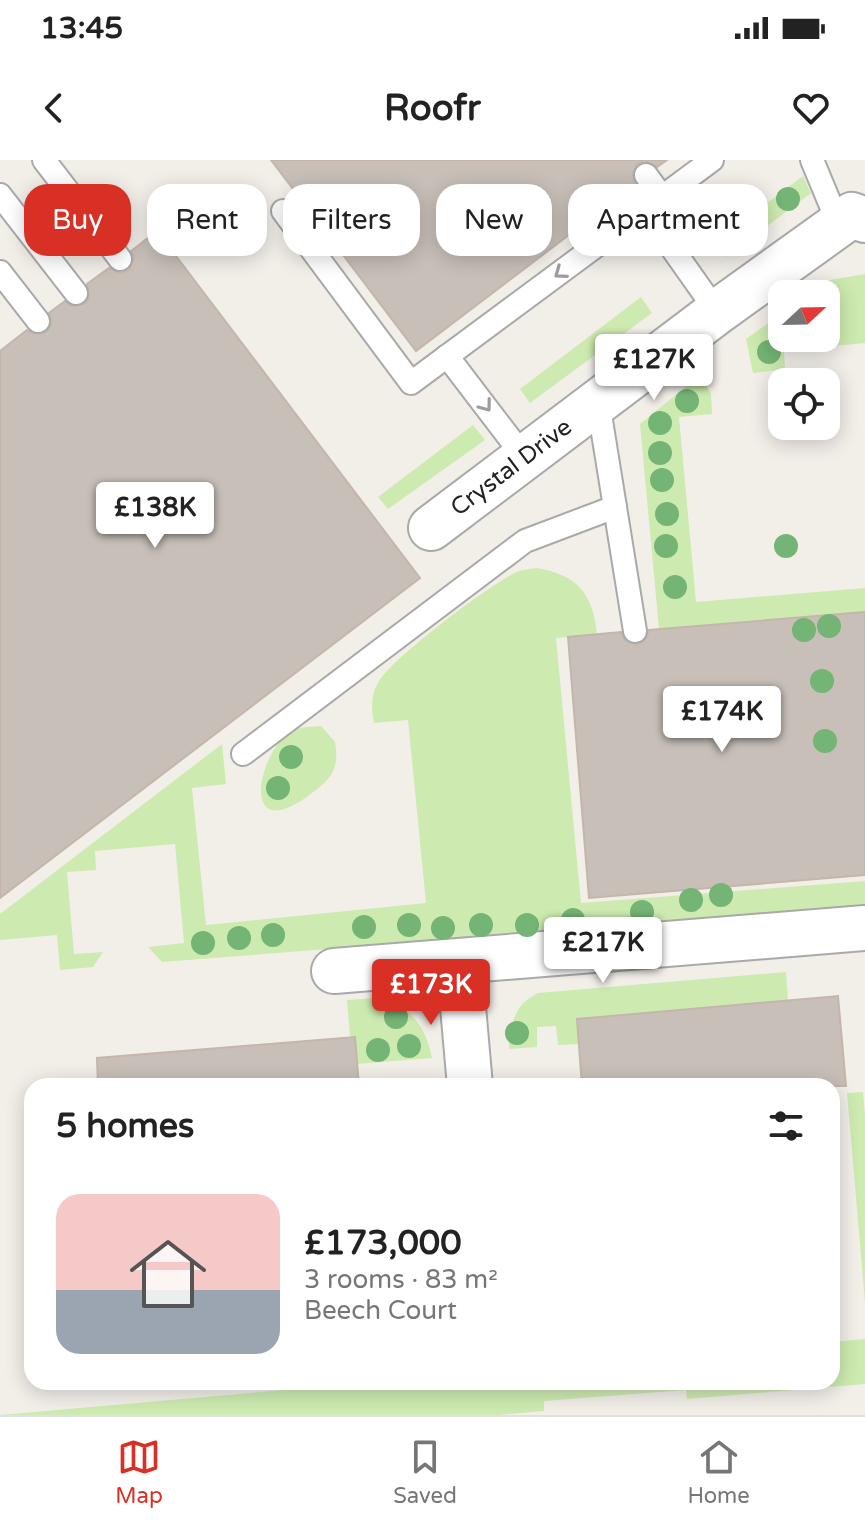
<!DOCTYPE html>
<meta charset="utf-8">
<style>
body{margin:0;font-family:"Varela Round",sans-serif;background:#f2f2f2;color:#222;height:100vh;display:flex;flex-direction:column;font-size:30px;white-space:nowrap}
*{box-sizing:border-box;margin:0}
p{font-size:26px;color:#767676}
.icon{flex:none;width:44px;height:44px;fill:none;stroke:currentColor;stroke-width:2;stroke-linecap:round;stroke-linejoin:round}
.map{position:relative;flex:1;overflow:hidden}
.sheet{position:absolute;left:24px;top:918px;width:816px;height:312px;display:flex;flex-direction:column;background:#fff;border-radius:24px;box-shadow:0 4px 20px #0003}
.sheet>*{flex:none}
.guide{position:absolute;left:24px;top:24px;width:818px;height:72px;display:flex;gap:16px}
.needle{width:52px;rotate:68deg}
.tools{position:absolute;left:768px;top:120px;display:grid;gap:16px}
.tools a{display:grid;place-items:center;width:72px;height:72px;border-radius:16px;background:#fff;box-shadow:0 4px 20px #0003;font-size:40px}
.price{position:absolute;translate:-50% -68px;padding:0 18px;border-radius:8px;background:#fff;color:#222;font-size:26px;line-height:52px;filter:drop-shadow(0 2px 4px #0008)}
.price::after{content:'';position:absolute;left:50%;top:48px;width:24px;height:18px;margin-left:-12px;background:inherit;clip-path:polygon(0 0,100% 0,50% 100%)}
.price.on{background:#d93025;color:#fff}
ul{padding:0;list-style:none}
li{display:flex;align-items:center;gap:24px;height:200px;padding:0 32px}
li+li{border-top:2px solid #e0e0e0}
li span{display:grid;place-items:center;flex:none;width:224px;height:160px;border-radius:24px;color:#555}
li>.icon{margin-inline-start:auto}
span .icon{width:96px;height:96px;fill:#fffc;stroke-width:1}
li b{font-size:34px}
h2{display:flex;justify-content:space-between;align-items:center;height:96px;padding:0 32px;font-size:34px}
.chip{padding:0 28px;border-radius:24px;background:#fff;box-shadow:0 4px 20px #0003;font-size:28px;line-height:72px}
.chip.on{background:#d93025;color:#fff}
.status{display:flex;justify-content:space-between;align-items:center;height:56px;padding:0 40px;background:#fff;direction:ltr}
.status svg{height:22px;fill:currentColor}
header{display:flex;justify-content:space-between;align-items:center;height:104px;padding:0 32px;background:#fff;font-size:36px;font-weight:800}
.menu{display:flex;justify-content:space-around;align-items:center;height:112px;border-top:2px solid #e0e0e0;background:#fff;font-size:22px;color:#767676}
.menu a{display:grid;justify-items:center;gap:4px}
.menu .on{color:#d93025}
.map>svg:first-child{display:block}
</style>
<div class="status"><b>13:45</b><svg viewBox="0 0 49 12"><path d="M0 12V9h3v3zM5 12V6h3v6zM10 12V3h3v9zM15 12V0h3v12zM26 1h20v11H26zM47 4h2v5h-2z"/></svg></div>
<header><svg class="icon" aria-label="back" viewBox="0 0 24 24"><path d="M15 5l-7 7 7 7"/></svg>Roofr<svg class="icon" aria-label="heart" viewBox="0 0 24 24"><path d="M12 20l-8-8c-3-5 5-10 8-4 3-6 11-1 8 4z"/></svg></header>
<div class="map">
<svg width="865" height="1255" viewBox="0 0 865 1255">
<rect width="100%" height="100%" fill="#f2efe9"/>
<g fill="#cdebb0">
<path d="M803 16 811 33 726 97 715 82Z"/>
<path d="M865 114V183L784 191 785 209 753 213 746 179 782 153V178H826V134H808L830 120Z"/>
<path d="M641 137 652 153 530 243 520 229Z"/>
<path d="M700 215 711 234 712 254 679 257 696 442 865 428V452L802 651 785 458 659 469 640 264Z"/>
<path d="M473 265 485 280 388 349 378 337Z"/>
<path d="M537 408C578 415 593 434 597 474L556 478 581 743 865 721V747L162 802 148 787 184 783 175 684 95 691 96 710 67 712 74 794 103 792 93 807 60 810 57 775 0 780V754L222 584 226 624 192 628 206 765 426 743 408 560 374 563C371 548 371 534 379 521 394 497 492 422 519 411 525 409 531 409 537 408Z"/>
<path d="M321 566 335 582C339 605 334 616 316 630 237 693 257 593 290 572 299 566 311 567 321 566Z"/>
<path d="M786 812 788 840 577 859 580 884 558 885 556 866 537 867V887L509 889C510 864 514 845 538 833Z"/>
<path d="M374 838C409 845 425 863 432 898L357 904 355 877H350L347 840Z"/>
<path d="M863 932 865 956V1142L847 933Z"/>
<path d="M865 1179V1224L687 1239 686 1230 544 1241V1251L499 1255H0L374 1222H832V1182Z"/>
</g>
<g fill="#c7bfb8" stroke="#c4b6ab" stroke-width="2">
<path d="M271 0H667L657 7 645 1 637 4 632 16 635 24 612 42 600 36 592 39 587 51 590 59 416 191Z"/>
<path d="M157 71 420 418 0 738V191L27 170 33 174 46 172 51 166 49 153 65 141 71 146 84 144 89 138 87 124 109 108 121 113 129 110 134 98 131 91Z"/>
<path d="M865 452V715L589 738 568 477 621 472 625 480 636 485 644 481 649 470Z"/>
<path d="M838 836 846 926H582L577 859Z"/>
<path d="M355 877 359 926H98L97 898Z"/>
</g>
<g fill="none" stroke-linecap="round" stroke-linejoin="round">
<defs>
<g id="service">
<path d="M44 0 120 99"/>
<path d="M812 0 839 65"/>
<path d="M646 15 662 37"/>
<path d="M0 35 76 133"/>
<path d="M601 50 616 71"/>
<path d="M645 50 717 152"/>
<path d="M283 51 411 223 712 0"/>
<path d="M0 112 38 161"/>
<path d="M447 196 524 297"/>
<path d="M598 242 635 471"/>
<path d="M243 594 525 381 615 347"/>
</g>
<g id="minor">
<path d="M431 368 717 152 852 55 865 60"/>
<path d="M459 802 470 926"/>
<path d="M334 811 865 768"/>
</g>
</defs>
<use href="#service" stroke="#a9a9a9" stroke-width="26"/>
<use href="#minor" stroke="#a9a9a9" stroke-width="48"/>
<use href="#service" stroke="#fff" stroke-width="22"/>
<use href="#minor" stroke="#fff" stroke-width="44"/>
</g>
<g fill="#74b475">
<circle cx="788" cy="39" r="12"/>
<circle cx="745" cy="71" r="12"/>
<circle cx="769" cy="192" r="12"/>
<circle cx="687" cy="241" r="12"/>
<circle cx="660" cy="263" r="12"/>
<circle cx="660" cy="293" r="12"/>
<circle cx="662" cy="320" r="12"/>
<circle cx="667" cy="354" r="12"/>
<circle cx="666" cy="386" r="12"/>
<circle cx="786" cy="386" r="12"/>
<circle cx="675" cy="427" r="12"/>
<circle cx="829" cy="466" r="12"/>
<circle cx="804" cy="470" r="12"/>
<circle cx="822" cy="521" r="12"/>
<circle cx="825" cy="581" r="12"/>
<circle cx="291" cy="597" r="12"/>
<circle cx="278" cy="628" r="12"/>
<circle cx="721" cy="735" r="12"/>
<circle cx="691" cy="740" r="12"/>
<circle cx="642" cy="752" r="12"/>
<circle cx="573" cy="760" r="12"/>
<circle cx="409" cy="765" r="12"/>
<circle cx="481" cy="765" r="12"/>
<circle cx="527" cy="765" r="12"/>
<circle cx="364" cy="767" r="12"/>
<circle cx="443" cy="768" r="12"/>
<circle cx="273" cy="775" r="12"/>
<circle cx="239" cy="778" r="12"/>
<circle cx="203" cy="783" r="12"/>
<circle cx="396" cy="857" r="12"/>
<circle cx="517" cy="873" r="12"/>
<circle cx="409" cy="886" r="12"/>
<circle cx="378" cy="890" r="12"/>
</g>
<defs><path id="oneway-chevron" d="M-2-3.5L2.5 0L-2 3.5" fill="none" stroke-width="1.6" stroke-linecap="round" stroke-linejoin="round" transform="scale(2)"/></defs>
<g stroke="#9c9c9c">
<use href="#oneway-chevron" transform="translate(560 113) rotate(144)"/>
<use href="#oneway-chevron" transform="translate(486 246) rotate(53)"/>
</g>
<g text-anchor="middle" stroke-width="7" stroke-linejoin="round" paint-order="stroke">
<g font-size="24" fill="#222" stroke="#fff">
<text transform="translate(511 307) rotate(-37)" y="8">Crystal Drive</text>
</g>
</g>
</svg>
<div class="tools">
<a><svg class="needle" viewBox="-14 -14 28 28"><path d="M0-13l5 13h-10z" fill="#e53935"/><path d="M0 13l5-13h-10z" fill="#767676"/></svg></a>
<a><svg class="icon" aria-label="locate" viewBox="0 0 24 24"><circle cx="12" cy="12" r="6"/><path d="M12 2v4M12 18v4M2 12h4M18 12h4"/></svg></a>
</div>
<b class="price" style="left:654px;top:242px">£127K</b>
<b class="price" style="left:155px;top:390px">£138K</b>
<b class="price" style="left:722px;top:594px">£174K</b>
<b class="price" style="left:603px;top:825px">£217K</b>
<b class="price on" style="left:431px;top:867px">£173K</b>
<div class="guide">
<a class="chip on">Buy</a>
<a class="chip">Rent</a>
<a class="chip">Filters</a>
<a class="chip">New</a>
<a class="chip">Apartment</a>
</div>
<section class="sheet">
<h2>5 homes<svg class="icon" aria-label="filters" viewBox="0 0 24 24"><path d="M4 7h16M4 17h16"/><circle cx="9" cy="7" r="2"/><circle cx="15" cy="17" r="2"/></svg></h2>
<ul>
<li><span style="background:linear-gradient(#f6c9c9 60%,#9aa5b1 0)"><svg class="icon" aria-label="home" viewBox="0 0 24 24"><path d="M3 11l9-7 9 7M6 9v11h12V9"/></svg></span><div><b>£173,000</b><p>3 rooms · 83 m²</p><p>Beech Court</p></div></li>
</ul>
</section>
</div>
<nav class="menu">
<a class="on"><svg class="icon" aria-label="map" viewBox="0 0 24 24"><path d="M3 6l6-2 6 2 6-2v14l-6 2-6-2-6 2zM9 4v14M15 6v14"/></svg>Map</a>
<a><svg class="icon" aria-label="saved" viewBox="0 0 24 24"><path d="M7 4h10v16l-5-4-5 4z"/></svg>Saved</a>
<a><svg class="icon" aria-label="home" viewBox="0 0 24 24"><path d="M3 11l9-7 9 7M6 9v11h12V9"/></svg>Home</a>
</nav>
